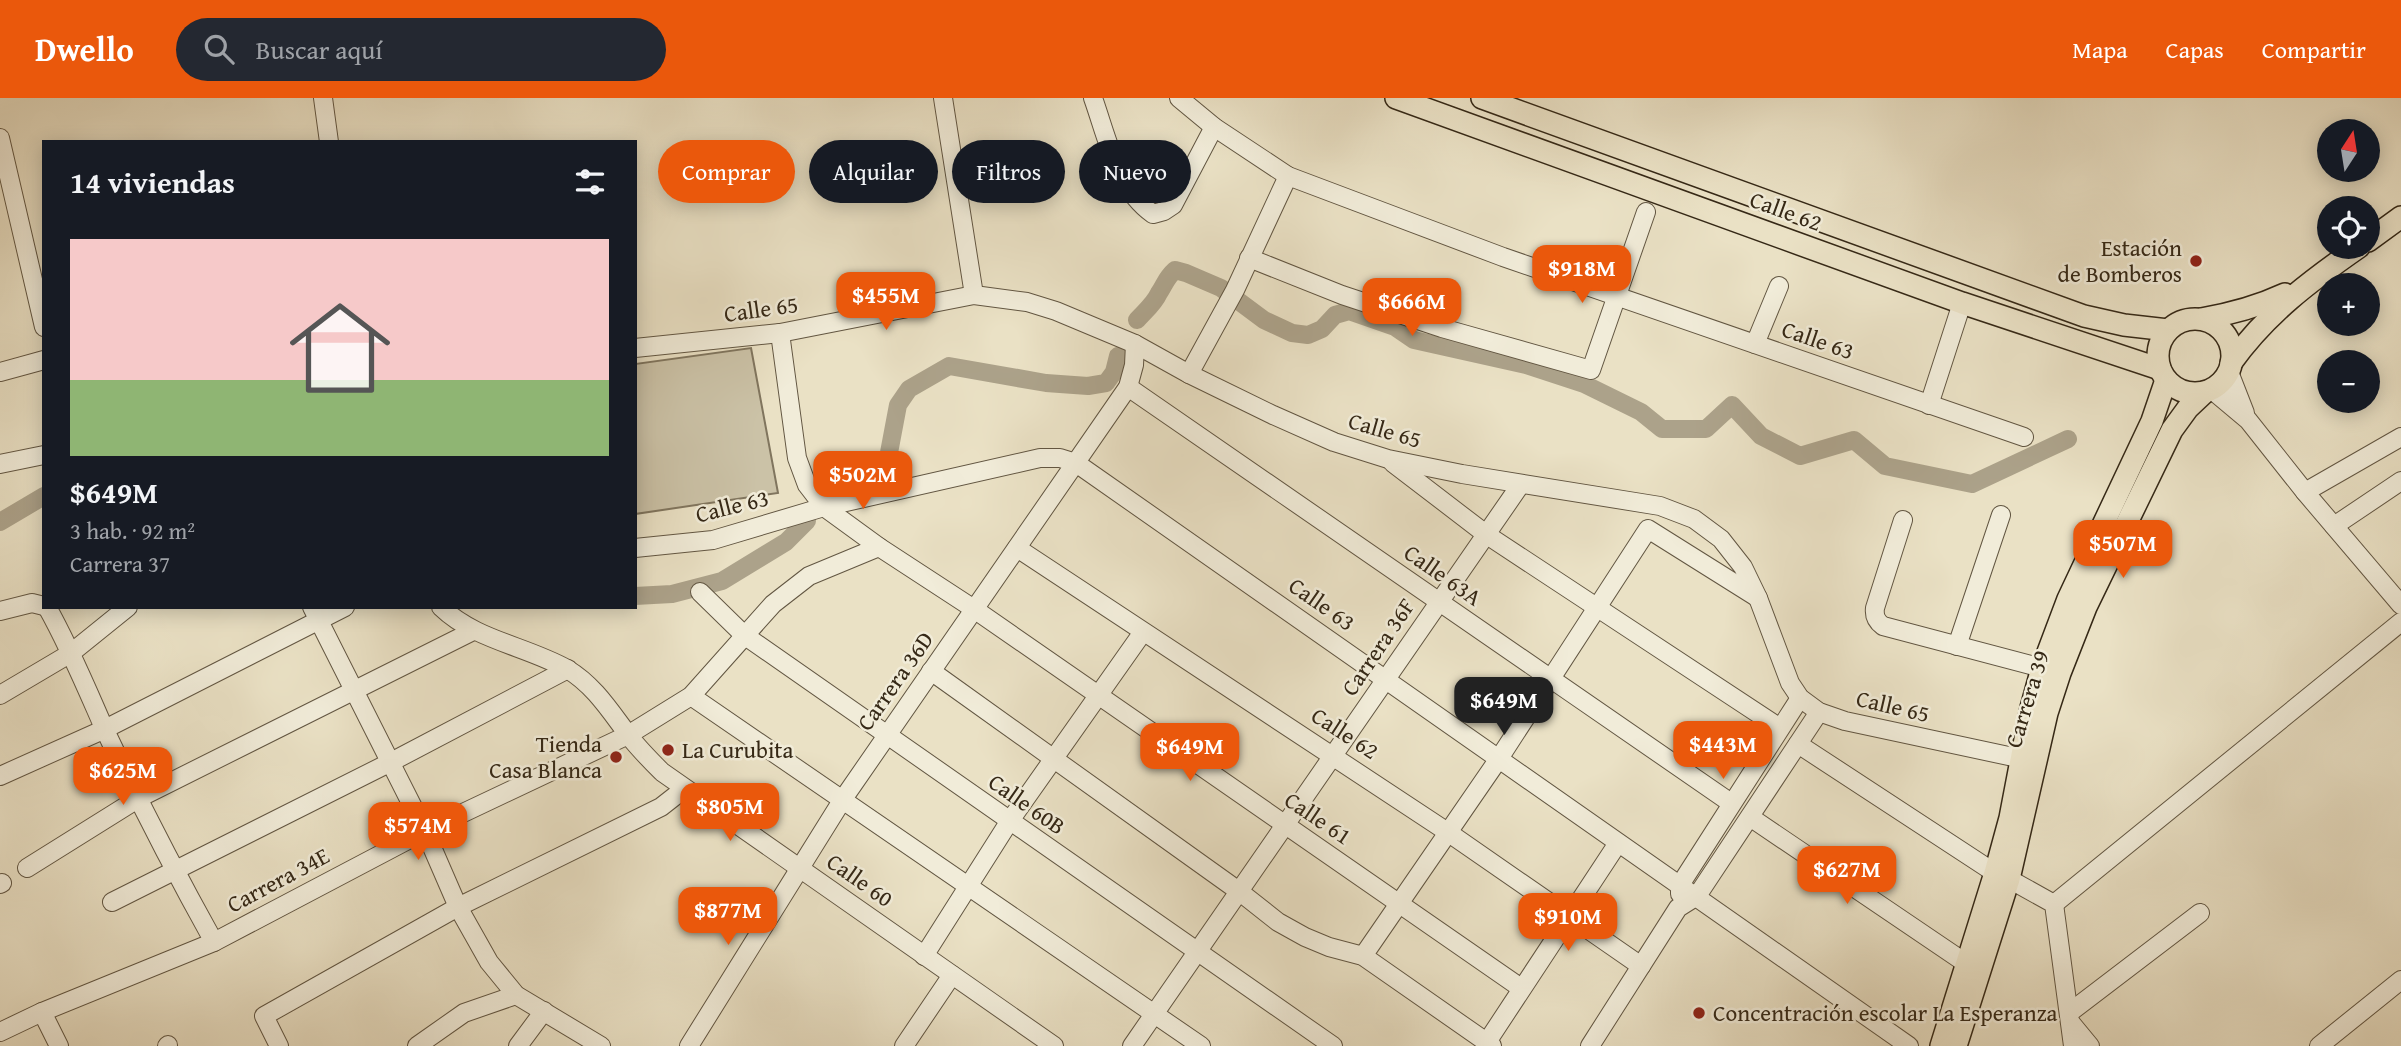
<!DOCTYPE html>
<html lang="es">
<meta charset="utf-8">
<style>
body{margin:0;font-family:"Gentium Book Plus",serif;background:#242831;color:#f1f3f6;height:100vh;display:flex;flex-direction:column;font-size:26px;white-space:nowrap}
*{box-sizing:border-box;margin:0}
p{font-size:23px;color:#9ea1a6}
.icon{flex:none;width:38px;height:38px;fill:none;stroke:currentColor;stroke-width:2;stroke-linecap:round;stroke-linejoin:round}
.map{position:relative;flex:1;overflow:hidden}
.drawer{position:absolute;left:42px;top:42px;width:595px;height:469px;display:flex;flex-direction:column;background:#171b24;border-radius:0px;box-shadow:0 4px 18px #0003}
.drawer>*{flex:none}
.banner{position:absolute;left:658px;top:42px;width:665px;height:63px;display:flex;gap:14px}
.needle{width:46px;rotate:12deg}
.tools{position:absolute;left:2317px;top:21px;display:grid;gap:14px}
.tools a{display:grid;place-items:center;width:63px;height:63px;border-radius:50%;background:#171b24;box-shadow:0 4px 18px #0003;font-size:35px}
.price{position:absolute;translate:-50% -60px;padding:0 16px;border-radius:14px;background:#ea580c;color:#fff;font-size:23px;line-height:46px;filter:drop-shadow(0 2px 4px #0008)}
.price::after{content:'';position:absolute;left:50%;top:42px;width:21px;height:16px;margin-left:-10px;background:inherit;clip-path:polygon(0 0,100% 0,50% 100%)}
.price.active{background:#222;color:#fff}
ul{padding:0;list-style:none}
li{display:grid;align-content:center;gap:14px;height:371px;padding:0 28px}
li+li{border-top:2px solid #363941}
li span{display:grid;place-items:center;height:217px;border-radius:0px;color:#555}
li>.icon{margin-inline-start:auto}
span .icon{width:126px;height:126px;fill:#fffc;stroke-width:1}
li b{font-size:30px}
h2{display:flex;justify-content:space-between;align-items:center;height:84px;padding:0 28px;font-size:30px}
.tag{padding:0 24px;border-radius:32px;background:#171b24;box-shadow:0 4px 18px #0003;font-size:24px;line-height:63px}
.tag.active{background:#ea580c;color:#fff}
header{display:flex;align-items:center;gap:42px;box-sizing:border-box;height:98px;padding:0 35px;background:#ea580c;color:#fff}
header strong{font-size:33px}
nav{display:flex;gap:38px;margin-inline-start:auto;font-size:24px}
.search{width:490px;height:63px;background:#242831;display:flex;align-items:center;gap:18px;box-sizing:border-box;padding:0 24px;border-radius:38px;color:#9ea1a6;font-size:26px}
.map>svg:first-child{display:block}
</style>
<header>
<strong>Dwello</strong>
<div class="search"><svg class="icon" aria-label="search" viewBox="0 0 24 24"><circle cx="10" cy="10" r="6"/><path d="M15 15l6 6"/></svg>Buscar aquí</div>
<nav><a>Mapa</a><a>Capas</a><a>Compartir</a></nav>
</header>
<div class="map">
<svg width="2401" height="948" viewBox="0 0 2401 948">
<rect width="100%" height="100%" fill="#eae1c5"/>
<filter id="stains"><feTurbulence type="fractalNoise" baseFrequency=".00286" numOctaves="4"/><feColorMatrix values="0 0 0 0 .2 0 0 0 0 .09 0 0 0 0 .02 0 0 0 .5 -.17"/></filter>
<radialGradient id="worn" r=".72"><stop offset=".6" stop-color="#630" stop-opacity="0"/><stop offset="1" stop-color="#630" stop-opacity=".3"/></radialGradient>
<path fill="#cbc2a7" stroke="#80755e" stroke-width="2" d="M751 250 778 395 635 416V266Z"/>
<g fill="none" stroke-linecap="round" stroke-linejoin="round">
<g stroke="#aca28a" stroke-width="18">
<path d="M1137 222C1145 213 1154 206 1159 195 1165 186 1166 180 1175 172L1186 175 1221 190 1264 222 1292 235 1308 237 1322 231 1335 217 1349 213 1395 229 1414 242 1526 267 1584 286 1641 314 1662 331H1706L1732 307 1761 338 1800 358 1854 342 1885 368 1972 386 2068 341"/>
<path d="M845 395 863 374 888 360 898 307 909 291 949 268 1046 285 1088 288 1106 285 1114 274 1118 258"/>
<path d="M0 424 44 398"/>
<path d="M635 498 672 496 722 483 786 444 807 423"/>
</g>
<defs>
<g id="minor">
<path d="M323 0 329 44"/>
<path d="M943 0 974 197"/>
<path d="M1093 0C1107 39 1117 91 1153 116L1164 113 1173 107 1214 29"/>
<path d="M1179 0 1214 29 1288 78 1503 159 2024 339"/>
<path d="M0 40 44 229"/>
<path d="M1249 160 1342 197 1442 230 1591 272 1646 114"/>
<path d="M780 235 797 360 807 387 824 409 879 449 974 511 1521 890"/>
<path d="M1755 246 1779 188"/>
<path d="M635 250 780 235 974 197 1027 204 1056 213 1135 246 1189 276 1273 317 1334 344 1388 361 1462 376 1660 408 1694 421 1721 441 1743 469 1758 500 1790 585 1800 600 1819 614 1845 623 2032 663"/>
<path d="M0 274 44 262"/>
<path d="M2229 274 2245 315"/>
<path d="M1189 276 1235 192 1288 78"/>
<path d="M1128 289 1731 705"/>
<path d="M2211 291 2248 322 2305 394 2401 507"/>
<path d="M1929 307 1962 205"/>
<path d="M1393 365 1487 437 1780 630"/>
<path d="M0 366 44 357"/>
<path d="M2305 394 2401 339"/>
<path d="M1903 422 1875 510C1874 518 1876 523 1883 528L2042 570"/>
<path d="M2334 428 2401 383"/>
<path d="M635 450 713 442 824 409 1040 360H1060L1076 365 1909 948"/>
<path d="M1017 450 1449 735 1641 868"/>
<path d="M700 494 744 537 1333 948"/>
<path d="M47 509C69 548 86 589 104 630 138 702 175 774 214 844"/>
<path d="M312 509 425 733 458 809 489 864 516 897 601 948"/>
<path d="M441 509C475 542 526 548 567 571 594 587 610 613 629 638 639 651 650 662 662 674L1054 948"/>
<path d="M0 513 32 505 44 508"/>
<path d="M1957 548 2001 417"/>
<path d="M931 573 1240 794 1278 824 1305 839 1329 849 1363 858 1492 948"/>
<path d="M0 597 71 555 128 509"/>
<path d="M691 598 1201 948"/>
<path d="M1798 646 1995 775"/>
<path d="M0 678 105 631 345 509"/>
<path d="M1750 719 1967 866"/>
<path d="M27 770 139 700 473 533"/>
<path d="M2009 781 2054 806 2073 948"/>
<path d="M0 786 2 785"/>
<path d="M1680 796V787L1800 600"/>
<path d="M112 804 391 664 568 571"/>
<path d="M2054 806 2401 524"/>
<path d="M924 858 1009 724 1143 534"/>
<path d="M1363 858 1500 659 1648 431 1758 500"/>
<path d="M42 914 59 948"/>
<path d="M2069 915 2200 815"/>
<path d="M2071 925 2090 948"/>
<path d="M0 934 42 914 214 844 425 733 628 637 691 598 773 506 809 478 879 449"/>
<path d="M1487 944 1618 745"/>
<path d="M167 948 168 947"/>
<path d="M279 948 264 918 458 809 661 709 684 691"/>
<path d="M417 948 464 915 516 897"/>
<path d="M518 948 544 913"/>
<path d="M689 948 843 701 1128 289 1134 267 1135 246"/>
<path d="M904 948 952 877"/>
<path d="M1132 948 1521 386"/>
<path d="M1590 948 1678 810 1697 798 1819 614"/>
<path d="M2319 948 2401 882"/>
</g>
<g id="major">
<path d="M1396 0 1962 205 2160 271"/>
<path d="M1482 0 2084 218 2124 227 2168 232"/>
<path d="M2368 143 2401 119"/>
<circle cx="2195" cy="258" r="37"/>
<path d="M2201 221C2231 216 2257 209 2285 196"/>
<path d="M2231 265C2266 216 2310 183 2359 149"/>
<path d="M1941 948 1995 775 2010 720 2031 610 2042 570 2068 501 2152 323 2166 282"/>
<path d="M1956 948 2009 781 2047 615 2060 575 2086 509 2172 332 2188 310 2205 294"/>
</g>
</defs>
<use href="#minor" stroke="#625642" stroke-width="20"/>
<use href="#major" stroke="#352816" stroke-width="24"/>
<use href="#minor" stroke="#f1ecd9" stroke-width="18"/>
<use href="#major" stroke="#eae1c5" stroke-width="21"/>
</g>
<g fill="#8f2418" stroke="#f1ecd9" stroke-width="2.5">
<circle cx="2196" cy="163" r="7"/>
<circle cx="668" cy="652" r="7"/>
<circle cx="616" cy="659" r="7"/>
<circle cx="1699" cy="915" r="7"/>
</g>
<g text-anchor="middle" stroke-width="5" stroke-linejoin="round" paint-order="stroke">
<g font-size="23" fill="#352816" stroke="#f1ecd9">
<text transform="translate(1786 113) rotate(20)" y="8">Calle 62</text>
<text transform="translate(761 211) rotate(-8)" y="8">Calle 65</text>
<text transform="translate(1818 242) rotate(19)" y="8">Calle 63</text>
<text transform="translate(1385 332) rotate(16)" y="8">Calle 65</text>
<text transform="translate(732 408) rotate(-14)" y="8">Calle 63</text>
<text transform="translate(1443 477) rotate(35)" y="8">Calle 63A</text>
<text transform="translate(1322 506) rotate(35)" y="8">Calle 63</text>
<text transform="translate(1378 549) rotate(-56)" y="8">Carrera 36F</text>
<text transform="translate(895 583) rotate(-55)" y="8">Carrera 36D</text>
<text transform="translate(2027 601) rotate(-73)" y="8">Carrera 39</text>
<text transform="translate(1893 608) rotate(13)" y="8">Calle 65</text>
<text transform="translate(1345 635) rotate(33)" y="8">Calle 62</text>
<text transform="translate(1027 706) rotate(35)" y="8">Calle 60B</text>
<text transform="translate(1318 720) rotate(34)" y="8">Calle 61</text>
<text transform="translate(278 782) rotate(-28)" y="8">Carrera 34E</text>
<text transform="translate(860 782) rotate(35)" y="8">Calle 60</text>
</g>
<g font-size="23" fill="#352816" stroke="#f1ecd9" text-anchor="end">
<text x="2182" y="158">Estación<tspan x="2182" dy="26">de Bomberos</tspan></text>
<text x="602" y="654">Tienda<tspan x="602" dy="26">Casa Blanca</tspan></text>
<text x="682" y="660" text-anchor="start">La Curubita</text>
<text x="1713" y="923" text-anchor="start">Concentración escolar La Esperanza</text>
</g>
</g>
<rect width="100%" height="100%" filter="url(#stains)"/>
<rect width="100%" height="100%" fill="url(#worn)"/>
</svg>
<div class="tools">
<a><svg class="needle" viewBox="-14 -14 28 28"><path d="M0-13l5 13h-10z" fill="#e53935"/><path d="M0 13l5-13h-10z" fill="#9ea1a6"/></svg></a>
<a><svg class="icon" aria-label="locate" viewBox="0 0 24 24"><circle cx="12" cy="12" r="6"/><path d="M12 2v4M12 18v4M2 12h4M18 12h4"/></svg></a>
<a>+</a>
<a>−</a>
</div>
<b class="price" style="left:1582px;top:207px">$918M</b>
<b class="price" style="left:886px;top:234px">$455M</b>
<b class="price" style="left:1412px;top:240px">$666M</b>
<b class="price" style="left:863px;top:413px">$502M</b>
<b class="price" style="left:2123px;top:482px">$507M</b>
<b class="price active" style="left:1504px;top:639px">$649M</b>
<b class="price" style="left:1723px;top:683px">$443M</b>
<b class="price" style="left:1190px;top:685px">$649M</b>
<b class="price" style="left:123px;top:709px">$625M</b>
<b class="price" style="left:730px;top:745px">$805M</b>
<b class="price" style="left:418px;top:764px">$574M</b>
<b class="price" style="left:1847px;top:808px">$627M</b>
<b class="price" style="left:728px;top:849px">$877M</b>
<b class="price" style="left:1568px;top:855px">$910M</b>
<div class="banner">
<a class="tag active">Comprar</a>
<a class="tag">Alquilar</a>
<a class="tag">Filtros</a>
<a class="tag">Nuevo</a>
</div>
<section class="drawer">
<h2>14 viviendas<svg class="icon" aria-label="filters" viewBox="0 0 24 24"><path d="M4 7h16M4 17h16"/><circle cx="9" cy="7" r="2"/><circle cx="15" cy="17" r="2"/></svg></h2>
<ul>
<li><span style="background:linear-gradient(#f6c9c9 65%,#8fb573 0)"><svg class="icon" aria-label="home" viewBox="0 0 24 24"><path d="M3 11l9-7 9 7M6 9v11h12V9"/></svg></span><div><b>$649M</b><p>3 hab. · 92 m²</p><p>Carrera 37</p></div></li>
</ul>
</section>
</div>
